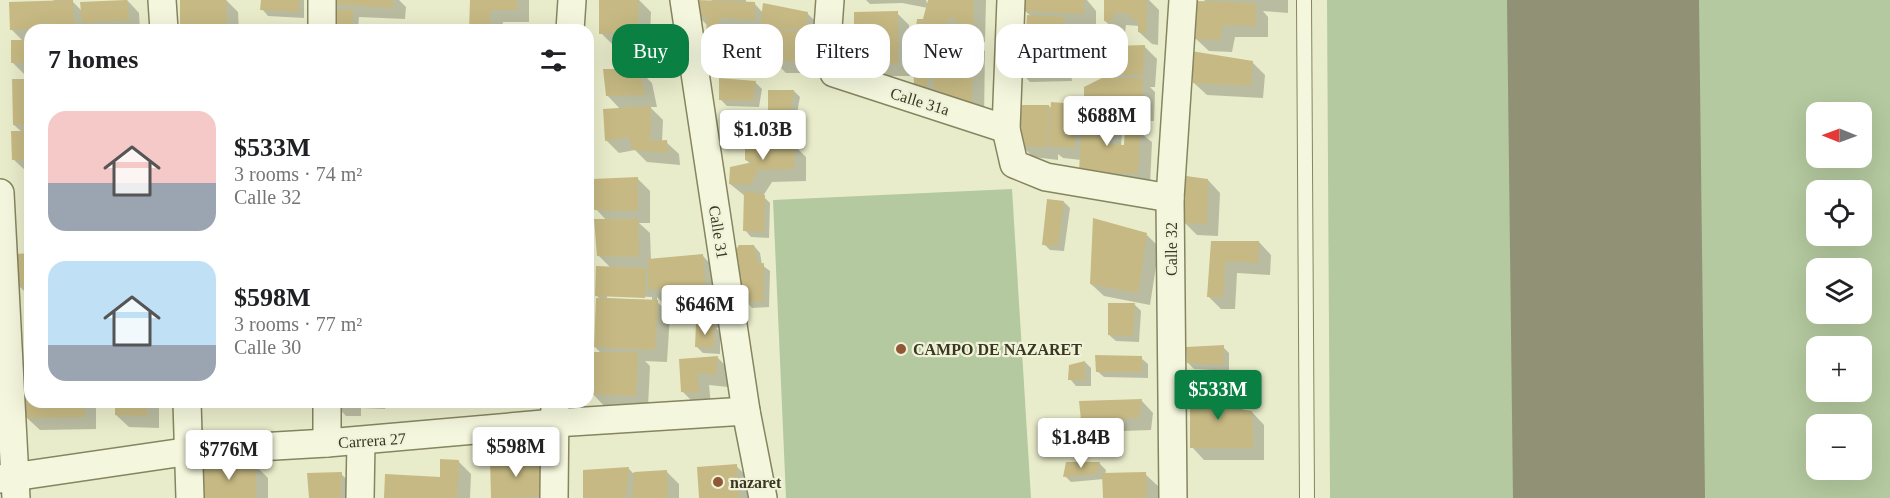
<!DOCTYPE html>
<meta charset="utf-8">
<style>
body{margin:0;font-family:Georgia,serif;background:#f6f6f6;color:#202124;height:100vh;display:flex;flex-direction:column;font-size:22px;white-space:nowrap}
*{box-sizing:border-box;margin:0}
p{font-size:20px;color:#757577}
.icon{flex:none;width:33px;height:33px;fill:none;stroke:currentColor;stroke-width:2;stroke-linecap:round;stroke-linejoin:round}
.map{position:relative;flex:1;overflow:hidden}
.side{position:absolute;left:24px;top:24px;width:570px;height:384px;display:flex;flex-direction:column;background:#fff;border-radius:18px;box-shadow:0 6px 24px #0002}
.side>*{flex:none}
.top-card{position:absolute;left:612px;top:24px;width:570px;height:54px;display:flex;gap:12px}
.needle{width:39px;rotate:271deg}
.buttons{position:absolute;left:1806px;top:102px;display:grid;gap:12px}
.buttons a{display:grid;place-items:center;width:66px;height:66px;border-radius:12px;background:#fff;box-shadow:0 6px 24px #0002;font-size:30px}
.price{position:absolute;translate:-50% -51px;padding:0 14px;border-radius:6px;background:#fff;color:#222;font-size:20px;line-height:39px;filter:drop-shadow(0 2px 3px #0008)}
.price::after{content:'';position:absolute;left:50%;top:36px;width:18px;height:14px;margin-left:-9px;background:inherit;clip-path:polygon(0 0,100% 0,50% 100%)}
.price.active{background:#0b8043;color:#fff}
ul{padding:0;list-style:none}
li{display:flex;align-items:center;gap:18px;height:150px;padding:0 24px}
li span{display:grid;place-items:center;flex:none;width:168px;height:120px;border-radius:18px;color:#555}
li>.icon{margin-inline-start:auto}
span .icon{width:72px;height:72px;fill:#fffc;stroke-width:1}
li b{font-size:26px}
h2{display:flex;justify-content:space-between;align-items:center;height:72px;padding:0 24px;font-size:26px}
.chip{padding:0 21px;border-radius:18px;background:#fff;box-shadow:0 6px 24px #0002;font-size:21px;line-height:54px}
.chip.active{background:#0b8043;color:#fff}
.map>svg:first-child{display:block}
</style>
<div class="map">
<svg width="1890" height="498" viewBox="0 0 1890 498">
<rect width="100%" height="100%" fill="#e9ecca"/>
<g fill="#b4c99f" fill-rule="evenodd">
<path d="M1327 0H1535L1541 498H1330Z"/>
<path d="M1663 0H1890V498H1669ZM1816 112H1862V158H1816ZM1816 190H1862V236H1816ZM1816 268H1862V314H1816ZM1816 346H1862V392H1816ZM1816 424H1862V470H1816Z"/>
<path d="M1012 189 1031 498H786L773 200Z"/>
</g>
<g fill="#0003" fill-rule="evenodd">
<path d="M53 0H71L82 11 127 0 139 13 140 30H90L86 25V30H30V75H25L13 63 23 41 11 29 55 2Z"/>
<path d="M226 0 238 12 239 30H181Z"/>
<path d="M262 0H304V18L268 16 262 9Z"/>
<path d="M330 0H399L406 7 405 19 359 17 358 30H333L338 11Z"/>
<path d="M472 0H529V22H503L502 29 538 28 540 30H471Z"/>
<path d="M624 0H639L651 12 650 35 658 34 665 41 666 65 639 67 633 60 631 45H613L601 33Z"/>
<path d="M712 0H746V3H754L763 13H807L820 26 818 42 813 41 818 47 817 73H786L774 61 781 40 774 39 766 32 732 30 729 47H720L708 34V26L698 16Z"/>
<path d="M866 0H926L928 7 929 0H986L985 42H976L985 51 984 119 915 90 930 38 918 26 925 21 928 8 902 3 870 4Z"/>
<path d="M1026 0H1087L1096 11V26L1070 25 1069 36 1034 35 1028 28 1032 17 1025 11Z"/>
<path d="M1106 0H1149L1159 10 1158 45 1152 44 1139 32V26L1126 25 1125 33H1118L1105 21Z"/>
<path d="M1204 0H1288V13L1263 11 1268 17V37H1235L1232 52 1209 51 1196 39 1207 3Z"/>
<path d="M897 13 909 25 910 76H868L856 64Z"/>
<path d="M1144 46 1157 59 1155 87H1150L1155 92 1154 121 1124 120 1152 142 1150 186 1093 184 1081 160 1063 158 1058 154V160L1033 157 1021 145 1049 106 1052 109 1076 106 1087 116H1095L1086 107 1112 79 1108 75ZM1122 133 1126 134 1125 146H1121Z"/>
<path d="M1064 61 1070 67 1072 81 1030 82 1023 75Z"/>
<path d="M1252 62 1265 75 1263 98 1207 95 1194 83Z"/>
<path d="M639 70 652 83 657 107H650L663 120 662 142H666L679 154 680 165 647 162 635 150 619 153 606 140 621 110 607 95Z"/>
<path d="M30 80V171H26L13 159 22 132 14 125Z"/>
<path d="M756 83 762 89 759 107 727 106 720 99Z"/>
<path d="M794 91 800 97 796 119 802 125 803 146H795L806 157V181L772 182 763 196 770 203 769 238 751 237 745 230V196L730 184 751 164 746 160V148L730 149 724 143 755 112 761 119V144H778L773 139 775 117 770 113Z"/>
<path d="M637 178 650 191V223H639L650 233 651 260 703 256 715 269 720 327 716 328 720 332V354L703 353 697 347 698 325 692 318 684 300 662 302 657 297V302L670 314 667 362 645 361 650 366 648 407 604 406 592 393 602 354 595 347 600 299 597 296 611 268 598 255 607 221 596 209ZM607 295 652 297V300L607 298Z"/>
<path d="M1208 180 1220 193 1218 236 1197 235 1184 222Z"/>
<path d="M1064 202 1070 208 1064 251 1050 250 1044 244Z"/>
<path d="M1147 235 1159 247 1150 305 1104 296 1091 284Z"/>
<path d="M1212 242H1259L1271 255 1270 275 1237 273 1235 309H1221L1208 296Z"/>
<path d="M754 246 760 253 762 265 770 271 769 307 752 308 746 301Z"/>
<path d="M30 255V297L18 285Z"/>
<path d="M1135 305 1141 311 1139 342 1116 341 1109 335Z"/>
<path d="M1223 347 1229 353V371L1194 369 1188 363Z"/>
<path d="M718 358 730 370 728 387 709 385 711 405 695 404 683 392 680 360Z"/>
<path d="M1141 358 1148 364V378L1104 377 1097 371Z"/>
<path d="M1085 362 1091 368V386H1076L1070 379Z"/>
<path d="M30 387V402H96V429L40 430 27 418Z"/>
<path d="M1230 390 1243 403V411L1252 412 1264 425V460H1204L1192 447Z"/>
<path d="M1141 400 1153 413 1151 430 1095 432 1082 419Z"/>
<path d="M116 402H159V428L129 427 116 415Z"/>
<path d="M275 402H320V404Z"/>
<path d="M333 402H386L385 409 361 408V416H346Z"/>
<path d="M539 459 552 471 553 498H493L492 460Z"/>
<path d="M459 462 471 474 470 498H386L441 478Z"/>
<path d="M1067 464H1100L1106 470 1105 475 1145 474 1158 486V498H1105L1104 479 1071 482 1065 476Z"/>
<path d="M255 465 268 478V498H205Z"/>
<path d="M736 466 749 478 750 498H700Z"/>
<path d="M629 469 633 473 667 472 679 484V498H584Z"/>
<path d="M341 474 354 486 353 498H310Z"/>
</g>
<g fill="none" stroke-linecap="round" stroke-linejoin="round">
<path stroke="#919176" stroke-width="192" d="M1603 0 1609 498"/>
</g>
<g fill="#c6b983">
<path d="M73 0 74 28 10 30 9 2Z"/>
<path d="M127 0 129 20 82 23 80 2Z"/>
<path d="M180 0H226L227 30H180Z"/>
<path d="M261 0H299V12L260 10Z"/>
<path d="M329 0H393V8L328 4Z"/>
<path d="M470 0H517V10H491L489 30H469Z"/>
<path d="M599 0H639L637 33 599 34Z"/>
<path d="M696 0 755 2V20L720 18 717 35H706L707 17H696Z"/>
<path d="M928 0H974L973 30H955V17L949 19 948 28 916 27 917 19H923Z"/>
<path d="M1024 0H1084V14L1024 11Z"/>
<path d="M1104 0H1147L1146 33 1138 32V20L1130 18 1131 14 1114 13 1113 21H1104Z"/>
<path d="M1197 1 1256 3V26L1223 25 1220 40 1195 39Z"/>
<path d="M763 3 808 12 806 30 760 28Z"/>
<path d="M330 10H353V30H331Z"/>
<path d="M898 11V64L854 65V12Z"/>
<path d="M1027 15 1064 17 1063 31 1026 29Z"/>
<path d="M285 24V30H259V25Z"/>
<path d="M538 26 539 30H498L499 27Z"/>
<path d="M781 30 807 33 805 61H772L771 42H779Z"/>
<path d="M659 33 661 59 631 61 629 35Z"/>
<path d="M913 37H973L972 108 942 107V91L933 90 934 58H928L927 92 914 91Z"/>
<rect x="11" y="40" width="19" height="23"/>
<path d="M1145 45 1143 75H1106L1110 46Z"/>
<path d="M1191 51 1253 61 1251 86 1193 83Z"/>
<path d="M1022 59H1065L1067 76H1022Z"/>
<path d="M603 69H640L645 95 606 96Z"/>
<path d="M719 78 756 81 753 101 719 100Z"/>
<path d="M1102 78H1143L1142 109 1084 107V87Z"/>
<path d="M12 79H30V125H13Z"/>
<path d="M768 90H794L790 116 768 113Z"/>
<path d="M1051 102 1077 104 1075 148 1048 146Z"/>
<path d="M1021 105H1049L1046 148 1019 145Z"/>
<path d="M651 106 650 141 667 140 668 153 633 150 629 137 605 141 603 109Z"/>
<path d="M746 111H755L756 140 723 144 720 125 743 124Z"/>
<path d="M1120 114V123L1110 122 1108 144 1124 145 1125 128H1140L1138 174 1079 172 1082 115Z"/>
<path d="M773 117H796L797 140H771Z"/>
<path d="M11 131H30V159L12 160Z"/>
<path d="M745 143H794V169L759 170 750 185 729 184 730 167 753 162 745 160Z"/>
<path d="M1186 176 1208 179 1207 224 1182 223Z"/>
<path d="M638 177V211L594 210 592 179Z"/>
<path d="M744 191 765 195 764 232 743 231Z"/>
<path d="M1047 199 1064 201 1058 246 1042 245Z"/>
<path d="M1093 218 1147 233 1138 293 1090 284Z"/>
<path d="M594 219H638L639 257 597 256Z"/>
<path d="M1211 241H1259L1258 263 1225 261 1223 297H1207Z"/>
<path d="M739 245H754L758 264 764 263 763 301 744 302 737 264H739L735 251Z"/>
<path d="M30 253V285L16 286V254Z"/>
<path d="M703 254 708 315 694 320 690 319 677 288 648 290V259Z"/>
<path d="M596 266 646 268 645 298 595 296Z"/>
<path d="M596 298 658 300 655 350 594 347Z"/>
<path d="M1108 303H1135L1133 336 1108 335Z"/>
<path d="M25 308H30V351H28Z"/>
<path d="M696 323 714 324V348L695 347Z"/>
<path d="M1224 345 1223 365 1187 363 1186 347Z"/>
<path d="M594 352H638L636 396 590 394Z"/>
<path d="M1095 355 1142 356V372H1096Z"/>
<path d="M718 356 716 375 697 373 699 393 681 392 679 359Z"/>
<path d="M1085 361V380H1068L1069 365Z"/>
<path d="M25 386H30V402H84L85 417 26 418Z"/>
<path d="M1190 389H1231V408L1252 411 1253 448H1190Z"/>
<path d="M1142 399 1139 418 1081 420 1079 401Z"/>
<path d="M115 402H147V416L115 415Z"/>
<path d="M540 457 542 497 491 498 490 459Z"/>
<path d="M440 459 459 460 457 498H384L385 474 440 477Z"/>
<path d="M1066 462H1100L1098 473 1063 477Z"/>
<path d="M202 463 256 464V498H203Z"/>
<path d="M737 464 739 498H699L697 467Z"/>
<path d="M629 467 626 498H583V470Z"/>
<path d="M667 470 668 498H632L634 472Z"/>
<path d="M342 472 340 498H309L307 473Z"/>
<path d="M1146 472 1147 498H1103L1102 473Z"/>
</g>
<g fill="none" stroke-linecap="round" stroke-linejoin="round">
<defs>
<path id="service" d="M1304 0 1307 498"/>
<g id="minor">
<path d="M162 0 164 30"/>
<path d="M322 0V30"/>
<path d="M684 0 746 411 763 498"/>
<path d="M830 0 827 41 834 73 1006 129"/>
<path d="M1011 0 1006 129 1014 164 1046 177 1170 198"/>
<path d="M570 30 572 0"/>
<path d="M0 193 16 498"/>
<path d="M187 402 190 498"/>
<path d="M327 402V443"/>
<path d="M0 479 191 451 327 443 555 423 746 411"/>
<path d="M360 498 361 441"/>
<path d="M554 498 555 402"/>
<path d="M1173 498 1170 198 1183 0"/>
</g>
</defs>
<use href="#service" stroke="#878460" stroke-width="16"/>
<use href="#minor" stroke="#878460" stroke-width="30"/>
<use href="#service" stroke="#f4f7dd" stroke-width="14"/>
<use href="#minor" stroke="#f4f7dd" stroke-width="27"/>
</g>
<g fill="#915835" stroke="#f1f3d9" stroke-width="2">
<circle cx="901" cy="349" r="6"/>
<circle cx="718" cy="482" r="6"/>
</g>
<g text-anchor="middle" stroke-width="4.5" stroke-linejoin="round" paint-order="stroke">
<g font-size="16" fill="#393622" stroke="#f1f3d9">
<text transform="translate(920 101) rotate(17)" y="6">Calle 31a</text>
<text transform="translate(719 232) rotate(81)" y="6">Calle 31</text>
<text transform="translate(1171 249) rotate(-90)" y="6">Calle 32</text>
<text transform="translate(372 440) rotate(-4)" y="6">Carrera 27</text>
</g>
<g font-size="16" font-weight="bold" fill="#393622" stroke="#f1f3d9" text-anchor="start">
<text x="913" y="355">CAMPO DE NAZARET</text>
<text x="730" y="488">nazaret</text>
</g>
</g>
</svg>
<div class="buttons">
<a><svg class="needle" viewBox="-14 -14 28 28"><path d="M0-13l5 13h-10z" fill="#e53935"/><path d="M0 13l5-13h-10z" fill="#757577"/></svg></a>
<a><svg class="icon" aria-label="locate" viewBox="0 0 24 24"><circle cx="12" cy="12" r="6"/><path d="M12 2v4M12 18v4M2 12h4M18 12h4"/></svg></a>
<a><svg class="icon" aria-label="layers" viewBox="0 0 24 24"><path d="M12 4l9 5-9 5-9-5zM3 14l9 5 9-5"/></svg></a>
<a>+</a>
<a>−</a>
</div>
<b class="price" style="left:1107px;top:147px">$688M</b>
<b class="price" style="left:763px;top:161px">$1.03B</b>
<b class="price" style="left:705px;top:336px">$646M</b>
<b class="price active" style="left:1218px;top:421px">$533M</b>
<b class="price" style="left:1081px;top:469px">$1.84B</b>
<b class="price" style="left:516px;top:478px">$598M</b>
<b class="price" style="left:229px;top:481px">$776M</b>
<div class="top-card">
<a class="chip active">Buy</a>
<a class="chip">Rent</a>
<a class="chip">Filters</a>
<a class="chip">New</a>
<a class="chip">Apartment</a>
</div>
<section class="side">
<h2>7 homes<svg class="icon" aria-label="filters" viewBox="0 0 24 24"><path d="M4 7h16M4 17h16"/><circle cx="9" cy="7" r="2"/><circle cx="15" cy="17" r="2"/></svg></h2>
<ul>
<li><span style="background:linear-gradient(#f6c9c9 60%,#9aa5b1 0)"><svg class="icon" aria-label="home" viewBox="0 0 24 24"><path d="M3 11l9-7 9 7M6 9v11h12V9"/></svg></span><div><b>$533M</b><p>3 rooms · 74 m²</p><p>Calle 32</p></div></li>
<li><span style="background:linear-gradient(#bfe0f5 70%,#9aa5b1 0)"><svg class="icon" aria-label="home" viewBox="0 0 24 24"><path d="M3 11l9-7 9 7M6 9v11h12V9"/></svg></span><div><b>$598M</b><p>3 rooms · 77 m²</p><p>Calle 30</p></div></li>
</ul>
</section>
</div>
